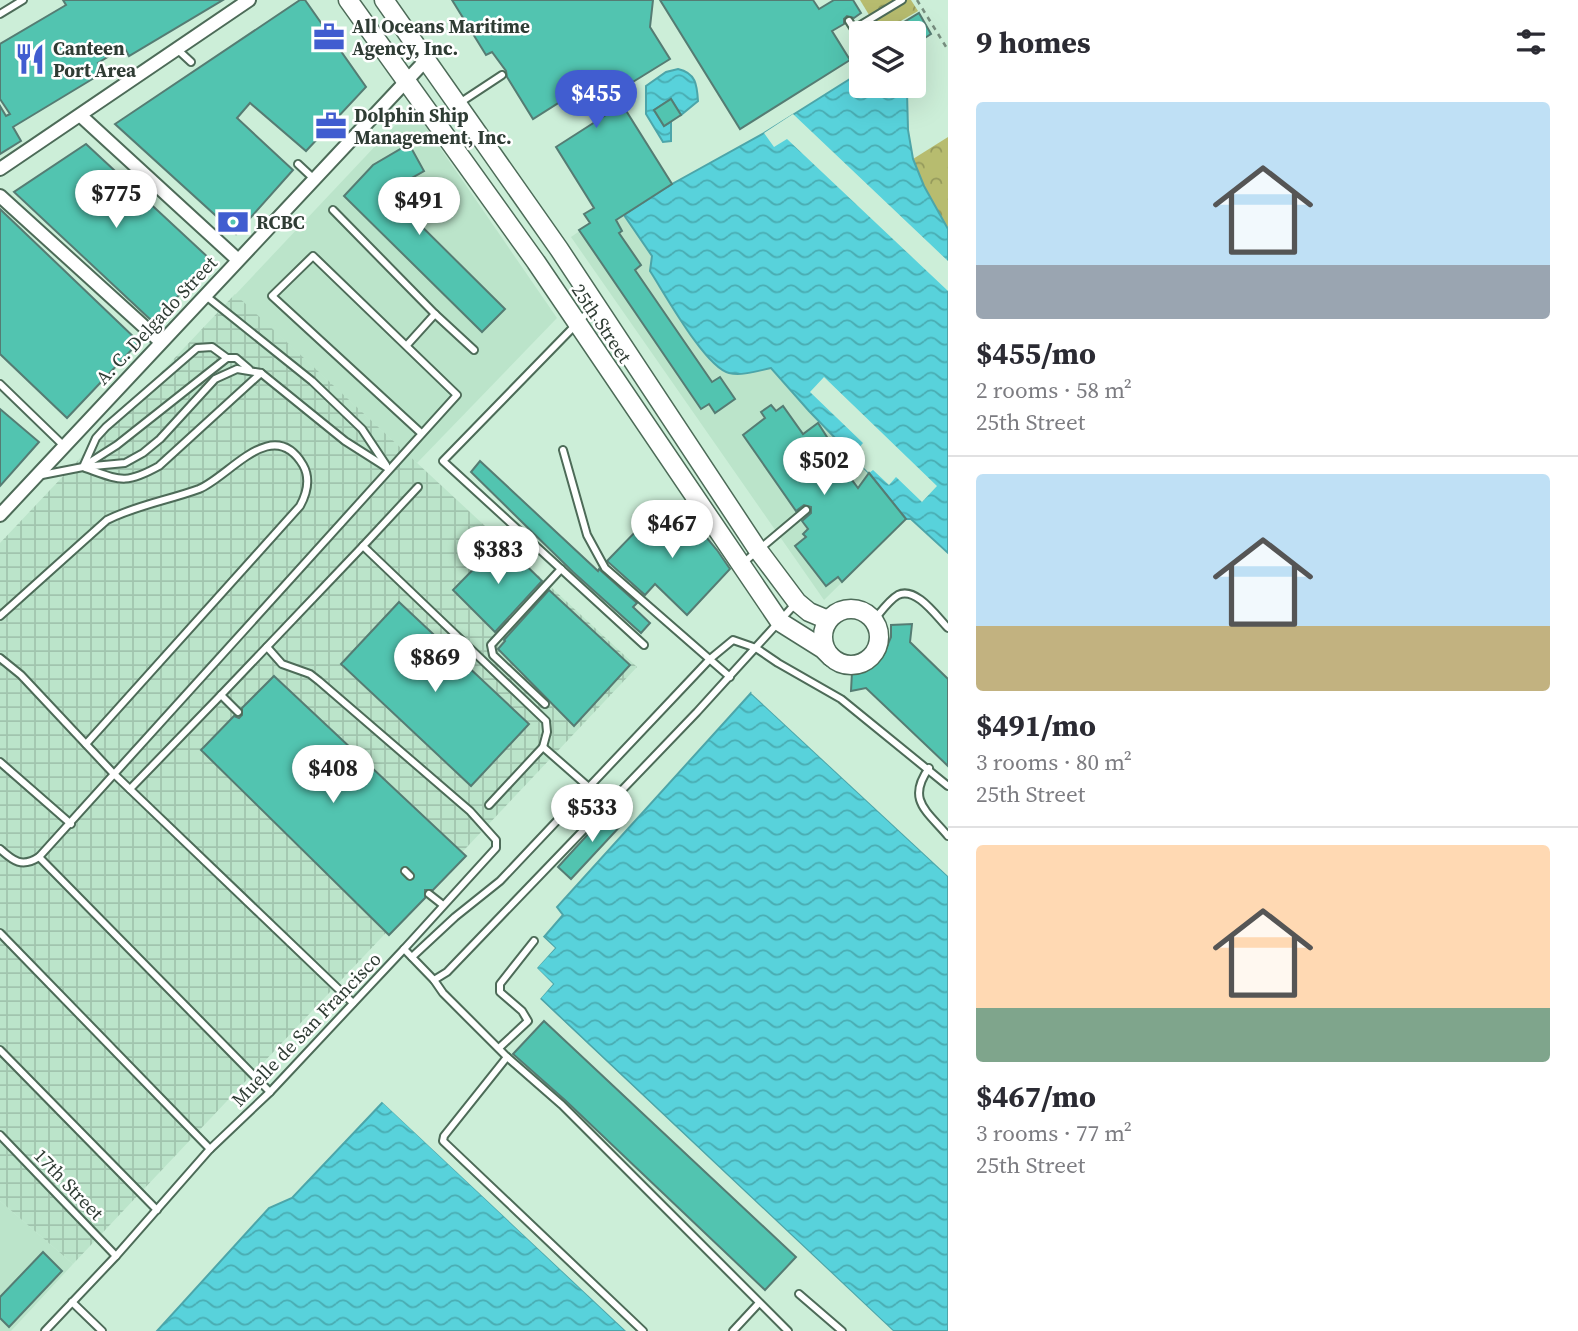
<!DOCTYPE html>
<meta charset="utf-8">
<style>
body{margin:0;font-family:"Source Serif 4",serif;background:#f7f7f7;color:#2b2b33;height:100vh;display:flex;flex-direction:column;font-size:26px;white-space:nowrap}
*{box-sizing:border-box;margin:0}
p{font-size:23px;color:#7c7c81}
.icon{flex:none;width:38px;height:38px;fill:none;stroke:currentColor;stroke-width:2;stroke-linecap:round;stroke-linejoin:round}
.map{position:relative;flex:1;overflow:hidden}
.details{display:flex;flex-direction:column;background:#fff;width:630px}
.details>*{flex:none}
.buttons{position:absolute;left:849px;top:21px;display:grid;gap:14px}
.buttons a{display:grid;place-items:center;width:77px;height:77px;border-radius:7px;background:#fff;box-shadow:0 7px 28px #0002;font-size:35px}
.price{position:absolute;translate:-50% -60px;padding:0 16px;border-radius:24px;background:#fff;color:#222;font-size:23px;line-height:46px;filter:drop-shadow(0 2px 4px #0008)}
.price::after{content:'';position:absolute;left:50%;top:42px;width:21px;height:16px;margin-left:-10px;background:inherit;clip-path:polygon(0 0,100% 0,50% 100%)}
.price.on{background:#415dd0;color:#fff}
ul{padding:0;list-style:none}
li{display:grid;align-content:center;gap:14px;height:371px;padding:0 28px}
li+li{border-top:2px solid #e1e1e2}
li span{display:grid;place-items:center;height:217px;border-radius:7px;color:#555}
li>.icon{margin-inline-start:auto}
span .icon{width:126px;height:126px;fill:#fffc;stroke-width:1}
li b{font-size:30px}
h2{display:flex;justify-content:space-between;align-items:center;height:84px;padding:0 28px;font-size:30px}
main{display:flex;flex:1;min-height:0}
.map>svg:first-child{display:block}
</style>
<main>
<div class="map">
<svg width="948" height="1331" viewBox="0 0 948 1331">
<defs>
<pattern id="industrial-grid" width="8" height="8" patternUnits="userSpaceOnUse" patternTransform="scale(1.75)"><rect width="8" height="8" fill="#bbe4ca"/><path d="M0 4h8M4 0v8" fill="none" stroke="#a1c4ae"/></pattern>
<pattern id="forest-crowns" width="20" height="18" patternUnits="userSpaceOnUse" patternTransform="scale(1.75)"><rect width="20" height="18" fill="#b7bc6f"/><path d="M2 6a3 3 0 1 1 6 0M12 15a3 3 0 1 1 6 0" fill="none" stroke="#959a5c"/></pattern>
<pattern id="water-waves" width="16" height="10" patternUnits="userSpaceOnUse" patternTransform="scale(1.75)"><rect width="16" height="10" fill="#58d2db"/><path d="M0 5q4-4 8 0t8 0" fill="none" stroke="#49acb2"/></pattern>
</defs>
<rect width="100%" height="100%" fill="#cceed8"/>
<g fill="#bbe4ca">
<path d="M412 107 557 318 417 463 235 295Z"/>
<path d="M610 210 616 220 624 215 652 256 650 272 704 354 738 375 771 368 809 411 869 473 906 519 824 600 571 237Z"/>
<path d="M0 1201 73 1264 11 1331H0Z"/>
</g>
<path fill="url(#industrial-grid)" d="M235 294 637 667 73 1264 0 1201V543Z"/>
<g fill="url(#forest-crowns)">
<path d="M860 0H911L918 11 880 33Z"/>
<path d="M948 137V229L924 186 913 159Z"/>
</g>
<g fill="url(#water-waves)" stroke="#4ca5a9" stroke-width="2">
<path d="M678 69C696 73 697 85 698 101L681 115 671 99 654 110 664 126 671 122V141L663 142 646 114V86L666 72Z"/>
<path d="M861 72V86H903L907 92 908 130 913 159 924 186 948 229V553L911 519H906L869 473 809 411 771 368C757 371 742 376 729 373 705 367 665 294 650 271L652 256 624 215 672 184 764 133Z"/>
<path d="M751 693 948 876V1331H893L540 998 553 984 536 968 555 948 544 937 563 915 557 907Z"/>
<path d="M383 1102 626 1331H157L269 1208 292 1198Z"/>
</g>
<g fill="#cceed8">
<path d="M793 114 948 261V291L787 139 774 147 764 133Z"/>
<path d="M824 377 937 486 922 502 896 477 889 485 873 470 869 473 852 456 863 443 810 392Z"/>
<path d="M754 690 948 871V876L751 693Z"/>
<path d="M541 935 555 948 537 968 553 984 540 999 893 1331H888L537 1001V997L548 984 533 969 550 948 541 939Z"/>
<path d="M382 1099 385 1100 629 1331H626L380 1100Z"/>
</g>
<g fill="#52c4b0" stroke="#557c73" stroke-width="2">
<path d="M63 0H223L129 56 124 47 98 63 104 72 13 127 21 141 0 154V106L6 116 10 114 0 99V44L66 5Z"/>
<path d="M300 0H305L366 87 306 151 250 103 237 118 293 170 236 234 115 124Z"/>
<path d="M452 0H653L650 27 670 59 615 93 672 184 616 220 622 231 619 233 641 265 635 270 712 382 720 377 735 399 715 413 709 404 701 409 579 230 590 223 584 214 594 208 556 147 609 113 590 83 533 119 507 77 506 71 492 52 486 55Z"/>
<path d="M660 0H813L819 9 834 0H853L861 13 854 18 847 16 844 19V24L832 31 850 60 740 129Z"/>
<path d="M919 13 931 34 914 45V33H886Z"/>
<path d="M671 99 681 115 664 126 654 110Z"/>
<path d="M86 144 212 261 153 322 14 192Z"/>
<path d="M409 144 424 171 387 192 505 309 482 332 344 196 373 165Z"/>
<path d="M0 209 139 342 67 418 0 354Z"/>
<path d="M771 405 776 411 783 406 803 434 818 423 827 437 813 447 833 476 843 468 858 488 869 473 906 519 842 582 838 577 826 586 795 546 806 537 803 534 808 529 802 521 811 513V507L804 505 796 511 743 435 765 418 761 412Z"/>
<path d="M0 409 39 442 0 486Z"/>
<path d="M480 461 598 571 599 569 637 603 633 607 650 623 641 633 573 572 471 472Z"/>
<path d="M677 502 717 550 730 569 687 615 655 584 645 595 607 561 640 527 646 532Z"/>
<path d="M501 541 542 581 495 632 453 590Z"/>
<path d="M549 590 630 665 574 726 498 649 505 641 504 640Z"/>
<path d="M399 602 529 724 471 786 341 664Z"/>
<path d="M912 624 910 642 948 679V766L866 688 851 691 852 672 869 668 883 656 891 637V625Z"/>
<path d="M274 676 466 856 433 890H425V898L389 935 201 750 234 716 239 718 242 715V708Z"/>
<path d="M612 808 625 821 571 879 558 867Z"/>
<path d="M544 1021 796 1257 765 1290 566 1101 513 1054Z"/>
<path d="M43 1252 62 1271 9 1327 0 1318V1297Z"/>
</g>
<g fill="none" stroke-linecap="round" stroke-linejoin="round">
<defs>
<g id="lane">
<path d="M0 14 23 0"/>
<path d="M849 21 861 40"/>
<path d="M854 29 902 0"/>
<path d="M177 49 191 62"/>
<path d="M458 104 502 75"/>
<path d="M298 164 314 179"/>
<path d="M333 210 435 314 474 350"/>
<path d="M206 296 312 381 362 429 386 465"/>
<path d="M595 305 443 461 644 645"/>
<path d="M407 345 435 314"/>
<path d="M0 384 64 446"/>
<path d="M563 450 587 535 605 568 730 677"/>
<path d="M84 466 117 445 227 358H236L249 369"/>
<path d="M83 467 96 438 106 427 197 348 212 347 227 358"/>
<path d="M85 468C120 480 125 485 159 466L261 373"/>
<path d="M42 475 83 467 125 463 143 453 160 439 215 379 237 369 261 373 345 441 389 469"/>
<path d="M418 487 363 546 546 721 547 732 543 747"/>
<path d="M743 563 806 510"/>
<path d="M0 616 107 520C137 505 169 500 199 489 229 477 273 414 303 465 311 479 307 493 300 506L86 744"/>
<path d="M874 620C880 613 889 600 898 595 916 586 937 617 948 628"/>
<path d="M267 647 282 664 310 674 319 681 470 811 496 840V848L404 949"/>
<path d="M0 658 21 675 113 773 353 1003"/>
<path d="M545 704 493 655 491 645 561 569"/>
<path d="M238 712 221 695 363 546"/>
<path d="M0 762 71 824"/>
<path d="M929 768C906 800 927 811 948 836"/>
<path d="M130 789 221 695"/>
<path d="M489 805 543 747 608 804"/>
<path d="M0 849C13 861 22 868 39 857L457 395 313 256 272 296 421 433"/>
<path d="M39 857 270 1092"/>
<path d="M405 871 410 876"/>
<path d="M429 894 443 905"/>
<path d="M0 933 210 1149"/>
<path d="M412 957 455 917 500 881 710 659 733 640 756 648 778 663 841 699 948 786"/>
<path d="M434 980 447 972 697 712 796 603"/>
<path d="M499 1048 528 1021 522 1011 500 992V984L534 941"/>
<path d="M0 1050 157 1210"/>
<path d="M507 1057 444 1136 443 1141 643 1331"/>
<path d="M0 1135 116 1256"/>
<path d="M799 1294 842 1331"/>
<path d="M72 1302 102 1331"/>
<path d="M45 1331 116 1256 210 1149 270 1092 404 949 434 980 443 993 507 1057 562 1105 788 1331"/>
<path d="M733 1331 759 1303"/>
</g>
<g id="street">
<path d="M81 116 238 260"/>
<path d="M0 169 249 0"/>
<path d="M0 196 161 342"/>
<path d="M0 515 425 61"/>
</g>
<g id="secondary">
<path d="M348 0 536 262 780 622 823 649 831 657"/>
<path d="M384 0 559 249 758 550 797 602 809 612 828 620"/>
<circle cx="851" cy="637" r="28"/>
</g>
</defs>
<use href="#lane" stroke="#4d6b58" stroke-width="10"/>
<use href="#street" stroke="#4d6b58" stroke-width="16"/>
<use href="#secondary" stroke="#4d6b58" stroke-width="21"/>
<path stroke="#778e7f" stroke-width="2.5" stroke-dasharray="5 5" stroke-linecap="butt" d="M917 0 948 50"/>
<use href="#lane" stroke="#fff" stroke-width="6"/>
<use href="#street" stroke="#fff" stroke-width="12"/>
<use href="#secondary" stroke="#fff" stroke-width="18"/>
</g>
<defs>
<symbol id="office-bare" viewBox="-9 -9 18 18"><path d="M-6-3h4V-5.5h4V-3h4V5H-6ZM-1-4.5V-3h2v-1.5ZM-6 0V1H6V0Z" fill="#415dd0" stroke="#fff" stroke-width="2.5" paint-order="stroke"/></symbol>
<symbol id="restaurant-bare" viewBox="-9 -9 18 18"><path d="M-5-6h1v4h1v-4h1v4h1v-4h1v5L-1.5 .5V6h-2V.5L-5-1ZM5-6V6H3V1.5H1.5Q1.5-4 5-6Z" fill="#415dd0" stroke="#fff" stroke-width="2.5" paint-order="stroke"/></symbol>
<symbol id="bank-bare" viewBox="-9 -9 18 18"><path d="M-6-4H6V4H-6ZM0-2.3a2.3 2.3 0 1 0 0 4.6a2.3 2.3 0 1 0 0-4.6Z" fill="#415dd0" stroke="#fff" stroke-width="2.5" paint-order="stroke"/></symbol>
</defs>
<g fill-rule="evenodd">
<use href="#office-bare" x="307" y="15" width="44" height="44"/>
<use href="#restaurant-bare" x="8" y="37" width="44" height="44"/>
<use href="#office-bare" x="309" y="104" width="44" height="44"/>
<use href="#bank-bare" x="211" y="200" width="44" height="44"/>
</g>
<g text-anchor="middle" stroke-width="5" stroke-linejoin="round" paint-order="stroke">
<g font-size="19" font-weight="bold" fill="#2f3c34" stroke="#fff" text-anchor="start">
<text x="352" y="33">All Oceans Maritime<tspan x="352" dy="22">Agency, Inc.</tspan></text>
<text x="53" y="55">Canteen<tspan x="53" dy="22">Port Area</tspan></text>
<text x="354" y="122">Dolphin Ship<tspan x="354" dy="22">Management, Inc.</tspan></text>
<text x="256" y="229">RCBC</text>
</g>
<g font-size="19" fill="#2f3c34" stroke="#fff">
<text transform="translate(156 320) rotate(-47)" y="7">A. C. Delgado Street</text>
<text transform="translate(602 323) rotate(56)" y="7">25th Street</text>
<text transform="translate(306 1029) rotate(-46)" y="7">Muelle de San Francisco</text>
<text transform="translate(69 1184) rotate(46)" y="7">17th Street</text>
</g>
</g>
</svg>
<div class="buttons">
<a><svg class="icon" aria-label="layers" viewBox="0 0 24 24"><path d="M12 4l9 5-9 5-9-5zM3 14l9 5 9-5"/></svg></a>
</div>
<b class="price on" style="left:596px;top:130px">$455</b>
<b class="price" style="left:116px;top:230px">$775</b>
<b class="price" style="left:419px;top:237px">$491</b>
<b class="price" style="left:824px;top:497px">$502</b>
<b class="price" style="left:672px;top:560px">$467</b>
<b class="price" style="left:498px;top:586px">$383</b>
<b class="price" style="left:435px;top:694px">$869</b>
<b class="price" style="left:333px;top:805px">$408</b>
<b class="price" style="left:592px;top:844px">$533</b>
</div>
<section class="details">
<h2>9 homes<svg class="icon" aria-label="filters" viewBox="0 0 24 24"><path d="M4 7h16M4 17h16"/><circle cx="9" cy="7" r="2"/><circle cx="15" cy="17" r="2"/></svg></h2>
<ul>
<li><span style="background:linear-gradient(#bfe0f5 75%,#9aa5b1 0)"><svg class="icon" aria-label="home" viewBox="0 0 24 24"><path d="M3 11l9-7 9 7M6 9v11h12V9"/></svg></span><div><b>$455/mo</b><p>2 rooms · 58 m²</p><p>25th Street</p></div></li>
<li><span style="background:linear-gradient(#bfe0f5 70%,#c2b280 0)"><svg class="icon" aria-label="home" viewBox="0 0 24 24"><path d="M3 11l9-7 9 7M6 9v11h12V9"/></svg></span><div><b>$491/mo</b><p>3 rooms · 80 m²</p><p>25th Street</p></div></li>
<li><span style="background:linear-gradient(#ffd9b3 75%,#7fa58c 0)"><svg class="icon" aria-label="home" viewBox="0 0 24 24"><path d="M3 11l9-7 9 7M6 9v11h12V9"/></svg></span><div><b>$467/mo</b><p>3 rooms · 77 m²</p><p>25th Street</p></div></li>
</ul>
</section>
</main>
